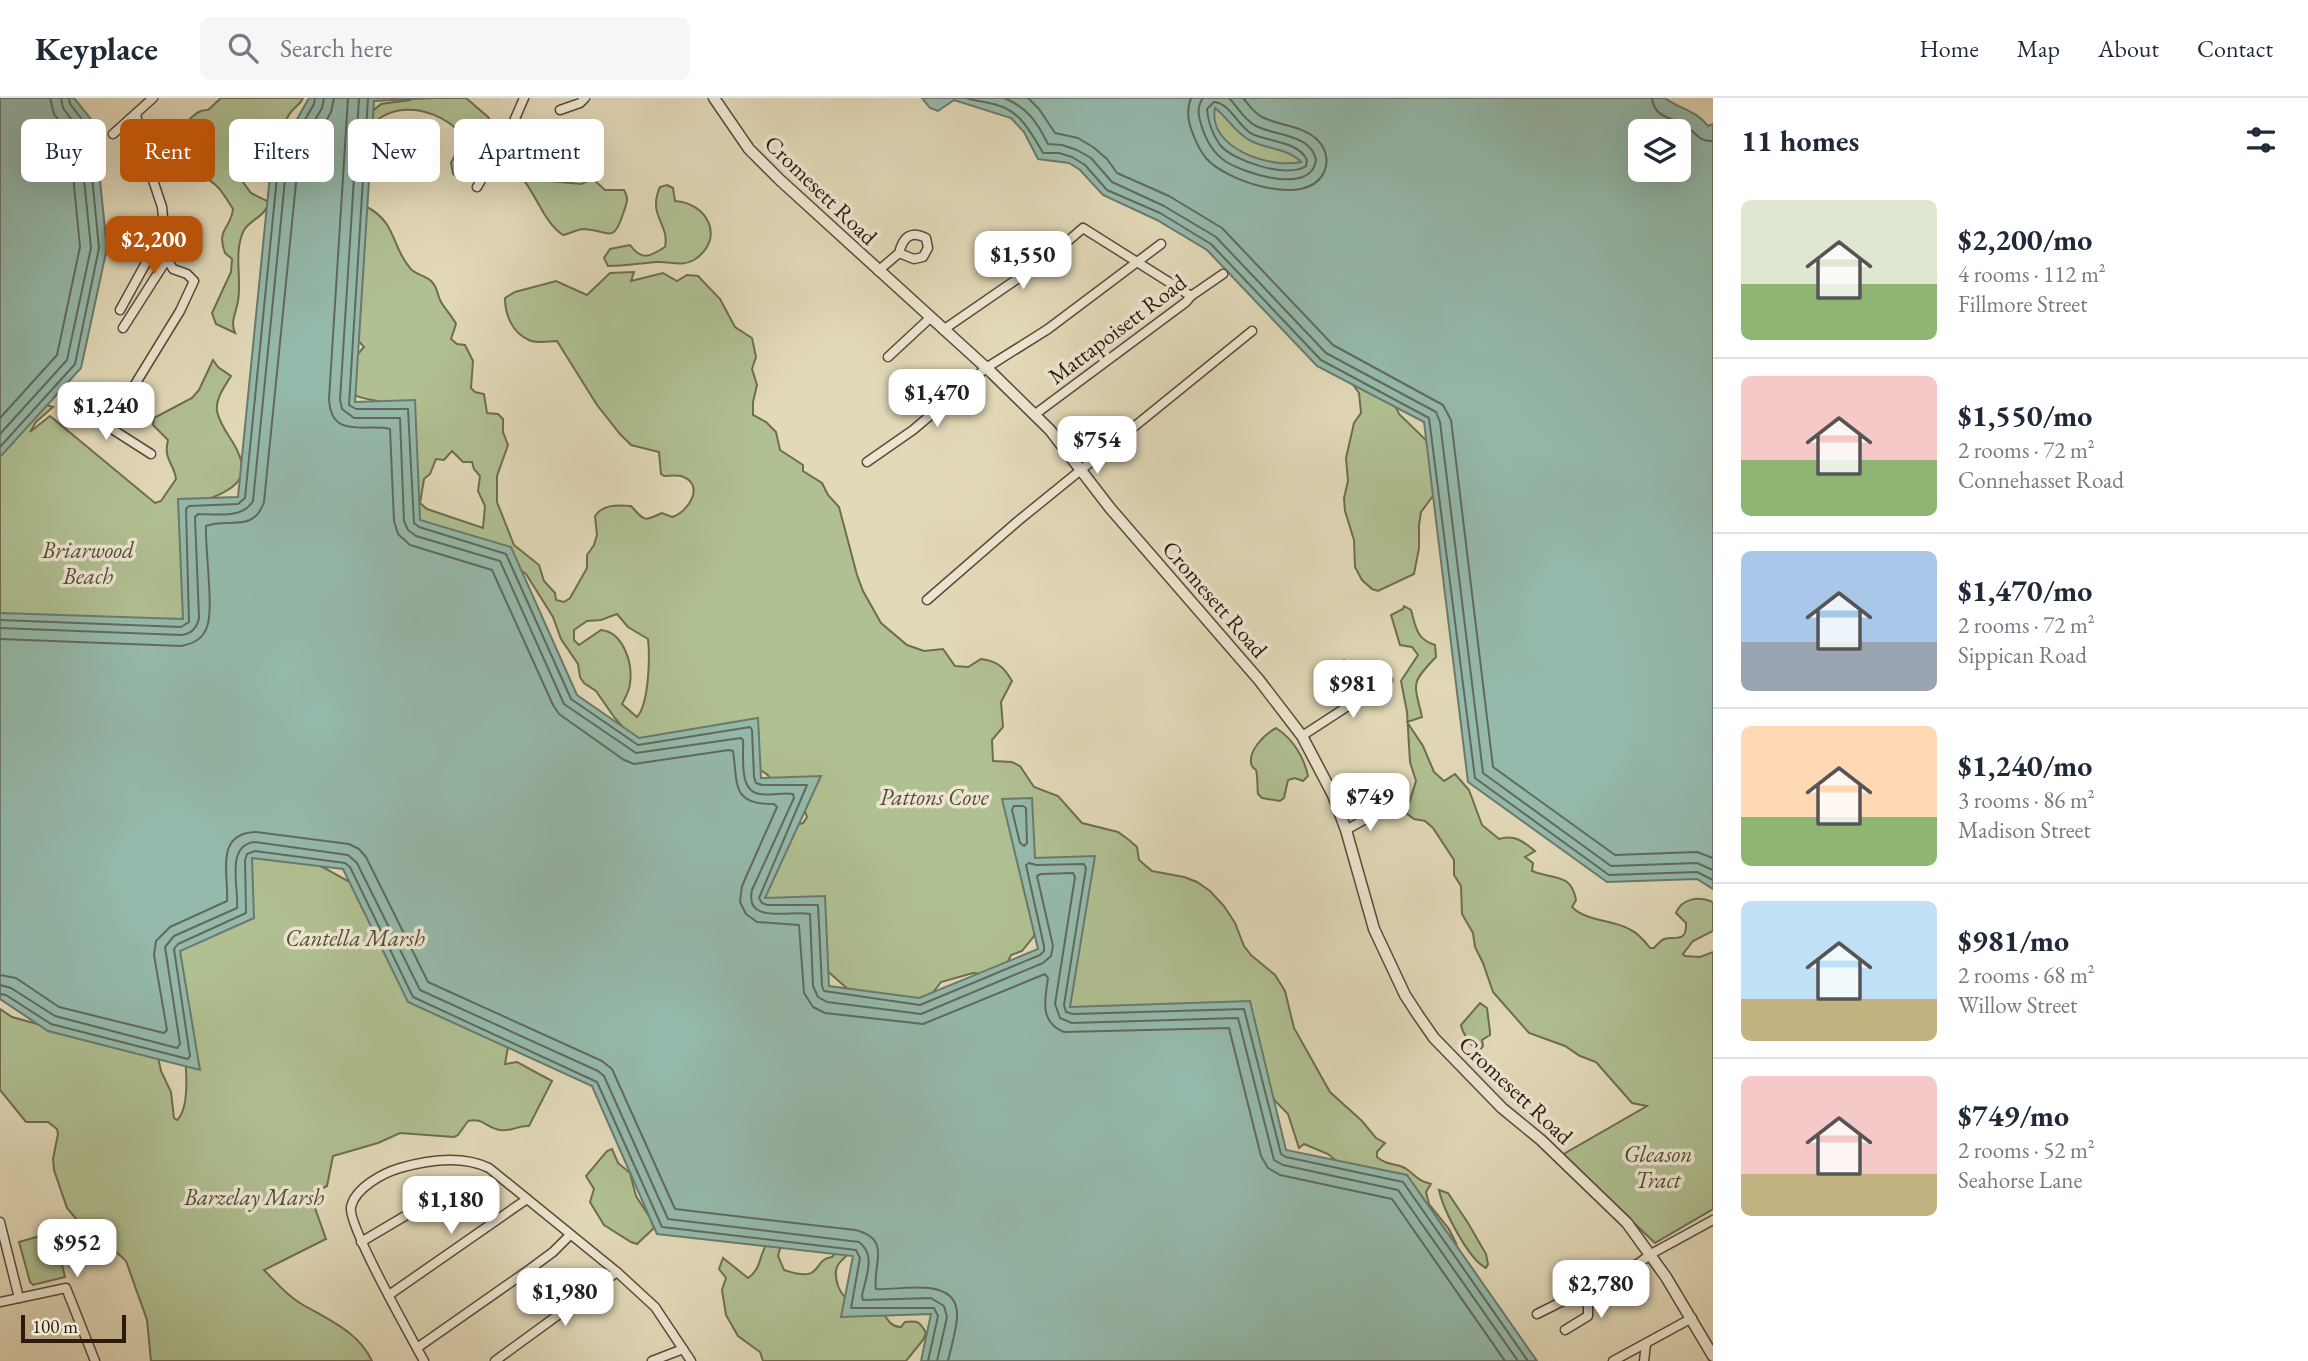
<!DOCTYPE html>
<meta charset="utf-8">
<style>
body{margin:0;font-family:"EB Garamond",serif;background:#f6f6f7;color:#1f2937;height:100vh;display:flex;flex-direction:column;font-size:26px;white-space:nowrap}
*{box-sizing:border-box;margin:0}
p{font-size:23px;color:#747a83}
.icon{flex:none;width:38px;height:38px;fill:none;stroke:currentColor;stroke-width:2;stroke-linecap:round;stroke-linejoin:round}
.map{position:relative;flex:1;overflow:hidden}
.details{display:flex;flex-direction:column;background:#fff;width:595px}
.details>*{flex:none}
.hud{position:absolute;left:21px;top:21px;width:665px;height:63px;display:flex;gap:14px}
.fabs{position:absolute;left:1628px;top:21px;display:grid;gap:14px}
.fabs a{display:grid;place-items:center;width:63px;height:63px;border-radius:10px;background:#fff;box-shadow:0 7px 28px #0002;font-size:35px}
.scale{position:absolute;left:21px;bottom:18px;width:105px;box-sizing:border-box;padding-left:7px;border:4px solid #2c1a0e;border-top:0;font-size:19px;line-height:24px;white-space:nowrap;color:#2c1a0e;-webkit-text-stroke:5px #ece6d1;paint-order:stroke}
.price{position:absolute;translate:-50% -60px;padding:0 16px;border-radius:14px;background:#fff;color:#222;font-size:23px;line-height:46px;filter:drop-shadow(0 2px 4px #0008)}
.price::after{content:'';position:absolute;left:50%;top:42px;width:21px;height:16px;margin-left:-10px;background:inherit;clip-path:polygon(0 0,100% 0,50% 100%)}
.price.active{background:#b45309;color:#fff}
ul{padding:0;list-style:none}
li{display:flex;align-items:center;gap:21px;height:175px;padding:0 28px}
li+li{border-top:2px solid #e0e1e3}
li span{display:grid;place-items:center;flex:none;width:196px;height:140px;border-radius:10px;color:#555}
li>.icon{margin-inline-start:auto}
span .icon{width:84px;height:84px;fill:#fffc;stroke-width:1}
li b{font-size:30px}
h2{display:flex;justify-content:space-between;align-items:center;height:84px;padding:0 28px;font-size:30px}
.tag{padding:0 24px;border-radius:10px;background:#fff;box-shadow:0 7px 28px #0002;font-size:24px;line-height:63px}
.tag.active{background:#b45309;color:#fff}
header{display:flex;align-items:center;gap:42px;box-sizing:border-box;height:98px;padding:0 35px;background:#fff;border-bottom:2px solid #e0e1e3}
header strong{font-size:33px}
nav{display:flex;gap:38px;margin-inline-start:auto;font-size:24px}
.search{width:490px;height:63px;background:#f6f6f7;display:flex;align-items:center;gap:18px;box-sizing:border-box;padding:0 24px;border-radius:10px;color:#747a83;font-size:26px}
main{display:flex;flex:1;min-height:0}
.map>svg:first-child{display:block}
</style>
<header>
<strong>Keyplace</strong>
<div class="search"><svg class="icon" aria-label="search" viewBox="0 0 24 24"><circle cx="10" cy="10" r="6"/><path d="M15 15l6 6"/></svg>Search here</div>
<nav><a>Home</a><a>Map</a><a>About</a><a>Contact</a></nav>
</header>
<main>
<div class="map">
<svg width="1713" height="1263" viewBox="0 0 1713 1263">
<rect width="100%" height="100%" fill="#e2d9b8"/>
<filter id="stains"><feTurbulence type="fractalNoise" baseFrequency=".00286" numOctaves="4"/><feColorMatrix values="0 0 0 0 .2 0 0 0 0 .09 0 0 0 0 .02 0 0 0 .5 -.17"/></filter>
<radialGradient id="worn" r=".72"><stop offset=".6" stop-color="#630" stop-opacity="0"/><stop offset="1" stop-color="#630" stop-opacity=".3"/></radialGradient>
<g fill="#b0c092" stroke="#6e6d50" stroke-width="2" fill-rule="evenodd">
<path d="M221 0H303C300 7 295 8 291 14 284 22 282 35 279 44 267 50 260 61 247 64L240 80 251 95 269 104C266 118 251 121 244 132 233 154 242 180 238 203 236 216 230 223 235 235L216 226 212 215 231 174 232 161 225 155C216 130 231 131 233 111 224 97 218 84 200 78L193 65 183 56C178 39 178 31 192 19 198 14 200 12 208 12Z"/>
<path d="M411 0H466L488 19 501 38 492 56 491 62 483 71 471 69 468 71 466 78 457 79 453 76 451 65 465 38 463 34H460C429 4 379 1 360 45L371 64C360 84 364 87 367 109 397 125 391 148 410 170 415 177 426 177 432 184 438 190 437 197 441 204 445 211 452 218 456 226L451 241 457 246 465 247 473 263 471 290 475 294 484 296 487 315 498 316 503 321V334L508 347 497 378V404L514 447 539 467 544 483 555 495 556 502 564 504 570 500 587 470V457L594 447 597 437 595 418C603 406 617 407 631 408 645 423 643 424 662 415L672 419C689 414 706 386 681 378 676 377 669 378 664 378L661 376 659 354 631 347 620 336 597 307 557 243C549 243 537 246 529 242 512 235 505 216 505 200L515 194 556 183 587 197 610 175 634 174 631 183 663 175 677 183 687 177 698 178 720 201 735 229 752 240 756 259 752 271 757 287 753 304V317L766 324 776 334 780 352 803 367V373L822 385 828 397 839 409 857 477 863 493 881 525 907 547 924 553 943 551 955 568 968 569 981 561C997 563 1004 569 1012 583L1001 604 1003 629 992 642 993 663 1012 664 1020 668 1034 689 1058 698 1082 725 1118 734 1129 742 1137 749 1139 762 1152 773 1184 779 1197 784 1210 793 1224 808 1235 825 1244 848 1251 857 1275 877 1285 893 1294 930 1330 994 1362 1023 1376 1040 1385 1045 1377 1054V1059C1387 1068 1395 1065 1405 1070 1416 1077 1417 1083 1431 1086L1426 1094 1429 1106 1449 1131 1456 1145 1459 1161 1484 1194 1492 1211 1490 1221 1480 1213 1475 1196 1454 1168 1449 1144 1444 1135 1419 1105 1410 1120 1391 1098 1343 1079 1349 1069 1343 1068 1328 1056 1304 1046 1299 1050 1288 1016 1244 971 1222 937 1199 923 1160 916 1116 918 1107 922 1062 970H1051L1044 963 1034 966 1026 963 1024 954C1030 949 1036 946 1041 940 1058 919 1040 892 1035 871L1045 849 1071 823V814L1065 808H1047L1037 814 1034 838 1022 853 1011 857 1001 878 973 875 941 884 925 905 914 912 882 916 869 907 871 904 858 900 824 870C822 862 824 855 823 847 820 830 813 817 803 804L758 806 749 800 750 783 776 745 792 734 795 727 803 725 807 719 802 705 796 704 785 711 779 700 770 691C773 675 764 675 752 668 745 664 741 653 734 647 720 636 686 631 670 639 660 643 658 652 650 657L646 656 641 643 626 633 614 619 596 593 584 585 580 579 578 566 561 541 553 519 526 476 483 448 404 420 394 413 391 407C395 397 405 391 409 381 418 360 422 324 399 310 381 299 353 306 341 285L352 271 358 256 364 249C355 239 350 235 349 221L360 110V101L352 87 351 53 356 34 362 22 381 6 410 2ZM452 353 463 364H472L474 371 480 378 478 393 485 408 483 430 427 411 420 405 424 381 430 376 436 361 444 362ZM617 516 628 529 648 541C650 559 649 606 637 619L622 606C625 600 630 592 630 585 633 565 623 534 601 532L579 547 574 542V532L587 523 601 522Z"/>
<path d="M1223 0 1331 76 1226 55 1200 8Z"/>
<path d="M507 57 534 67 550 83 581 86 593 81 605 92H624C629 101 627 104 624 113 613 148 610 132 584 131 578 131 569 136 563 137 541 123 533 84 514 74 509 72 502 71 497 70Z"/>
<path d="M667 87 673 90 675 103C708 105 726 141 694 162 682 169 669 163 657 164 641 165 625 168 608 168L604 160 610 151 630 147C642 163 649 159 665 149 670 126 647 118 660 89Z"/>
<path d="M213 262 218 269 231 278C225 288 215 301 217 313 219 324 226 334 232 343 256 381 235 391 201 404L191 503 172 542 0 543V356C21 343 23 321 47 307L53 309 36 324 30 334 50 318 155 405 161 403 176 381C174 365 163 362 168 342L153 327 154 320 192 300 199 292Z"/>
<path d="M1348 280 1392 301 1399 316 1429 345 1444 383 1421 414 1419 427V450L1414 476 1378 493 1372 491 1362 482 1355 469 1354 442 1345 413 1344 400 1348 383 1346 360 1354 325 1361 315 1359 295Z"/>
<path d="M1404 508 1411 512C1416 529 1416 541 1435 547L1436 559C1410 586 1414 584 1422 619L1407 624 1423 648 1434 674 1444 683 1455 676 1469 692 1482 727 1499 741C1515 736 1524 744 1535 753L1525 759 1533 765 1532 773C1553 782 1571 774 1576 802L1572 809C1587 824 1611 821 1629 831 1638 835 1644 842 1650 850H1654C1656 848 1661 842 1664 841 1675 838 1687 845 1686 825L1676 815C1682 800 1699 798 1713 804V833L1693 843 1683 856 1685 858 1700 859 1713 854V1111L1655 1145 1562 1057 1647 1008 1632 1005 1596 964 1580 958 1565 948 1529 935 1493 894 1483 865 1475 849 1473 835 1462 816 1461 788 1454 777V762L1433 730 1425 723 1414 721 1406 715 1416 683 1410 664 1407 614 1401 583 1418 557 1412 549 1400 547 1391 517 1403 511Z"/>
<path d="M1276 630C1293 641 1304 659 1308 678L1303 683 1295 680 1288 682 1284 700 1280 703 1262 700 1258 696C1257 689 1258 678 1256 672 1255 671 1253 670 1252 668 1246 654 1265 636 1276 630Z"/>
<path d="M237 755 319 767 348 783 375 806 508 949 505 966 517 964 552 983 529 1028C518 1027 512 1034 500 1032 487 1030 482 1019 468 1023L458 1037 454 1039 400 1035 378 1045 333 1058 327 1088 310 1096 326 1141 264 1172C276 1184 286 1197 300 1205 327 1221 358 1233 372 1263H151L147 1222 126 1163 97 1136 77 1122 67 1110 54 1072 53 1061 58 1036 57 1031 48 1024H26L0 992V911L12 919 158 959 161 973 171 994 174 1020 177 1022C201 1000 172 883 166 851Z"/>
<path d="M1480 905 1487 910 1490 934V937L1482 942 1483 948 1479 953C1472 950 1462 934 1461 927Z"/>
<path d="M612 1051 618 1065 630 1075 636 1098 649 1118 654 1130 637 1146 631 1144 604 1127 590 1104 594 1091 586 1078 607 1053Z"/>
<path d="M1439 1092 1448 1095 1468 1125 1486 1156 1488 1166 1486 1170C1468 1161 1443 1111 1439 1092Z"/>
<path d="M821 1114 840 1118C842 1129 852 1138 851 1149 850 1158 842 1160 838 1167 834 1173 836 1181 838 1188 844 1204 861 1212 878 1210 887 1217 888 1229 901 1229L905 1224C918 1222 920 1224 926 1235L923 1242 906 1263H763L760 1254 738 1238 726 1217 722 1192 726 1180 719 1171 723 1160 748 1180C761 1171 759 1159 766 1147 779 1127 798 1115 821 1114ZM816 1122 831 1127 842 1148 832 1159C811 1161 826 1186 784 1172L778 1158C782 1139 796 1124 816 1122Z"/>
<path d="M54 1134 65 1179 33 1187 30 1184 19 1144Z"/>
</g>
<g fill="#95baac" stroke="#6b7a6d" stroke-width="2" fill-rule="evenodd">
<path d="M0 0H74L94 25 107 150 81 270 0 359Z"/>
<path d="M309 0H434L374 3 355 304 415 302 420 422 511 449 577 597 639 640 758 620 761 680 821 678 765 800 825 798 829 888 919 900 1038 851 1002 701 1032 700 1035 760 1095 758 1070 909 1250 903 1286 1052 1407 1077 1537 1263H921L931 1216 841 1219 853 1158 657 1136 592 988 408 904 343 771 252 760 254 820 180 853 200 972 48 933 0 901V515L183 521 178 401 238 399 271 67Z"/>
<path d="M922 0H1665C1679 11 1696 12 1708 28L1713 26V791L1697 781 1607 784 1468 684 1424 324 1317 268 1207 152 1157 122 1103 97 1080 72 1069 65 1038 61 1024 34 1011 20 954 2 938 13 930 10ZM1215 10C1228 20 1235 35 1251 43 1267 51 1289 51 1301 64 1270 71 1207 50 1215 10ZM1640 33H1678V72H1640Z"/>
</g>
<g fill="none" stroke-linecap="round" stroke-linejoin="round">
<g stroke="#606a5d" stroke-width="2">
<path d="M348 0 329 301C331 342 365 325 390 331L394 423 398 436 410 447 492 472 553 607 559 616 624 662 634 666 729 652 733 653C738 686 731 707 774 706L777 709 742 788 740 804 746 816 757 824 799 827 804 895 813 909 825 915 923 926 1045 876 1048 880C1045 902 1039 924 1064 934L1229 930 1261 1058 1268 1070 1280 1077 1392 1101 1505 1263"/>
<path d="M359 0 340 302 342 311 354 320H400L404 423 408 432 416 438 500 463 564 606 636 655 741 640 743 642C744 658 738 693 760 696 771 698 783 694 793 696L794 700 752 792C744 827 791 812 810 816L813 888 818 899 827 904 921 916 1043 865 1051 858 1053 848 1037 778 1041 776 1073 775 1075 779 1055 906 1060 920 1072 925 1238 920 1274 1062 1283 1067 1398 1092 1518 1263"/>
<path d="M368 0 349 307 356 311H408L414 425 419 429 506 456 571 601 638 647 750 629 752 632 754 679 756 685 762 687H807L759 800 762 805 767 807H818L822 888 824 893 920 907 1040 857 1044 853V848L1026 767 1029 765 1036 767 1084 766 1086 770 1064 907 1066 914 1073 916 1244 911 1281 1056 1286 1059 1403 1084 1528 1263"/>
<path d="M967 0C975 3 981 3 989 5 1019 10 1029 31 1043 55H1059L1072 59 1085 67 1107 92 1160 115 1211 146 1321 262 1429 320 1475 680 1609 777 1697 774 1713 782"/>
<path d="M1004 0C1027 9 1037 24 1048 46L1062 47 1077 52 1091 60 1112 84 1164 108 1216 139 1326 255 1436 314 1440 324 1483 675 1611 768 1697 765 1713 772"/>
<path d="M1028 0 1039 11 1055 35 1078 40 1093 49 1107 61 1117 75 1169 98 1222 130 1333 247 1443 307 1451 322 1493 669 1615 757 1697 754 1713 760"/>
<path d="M1191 0C1186 12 1188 24 1193 36 1196 44 1200 53 1206 60 1225 83 1308 111 1324 74 1328 66 1327 56 1323 49 1310 27 1281 29 1262 19 1253 14 1249 7 1243 0"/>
<path d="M1203 0C1197 9 1198 16 1201 26 1205 40 1212 54 1225 63 1243 75 1312 98 1316 62 1311 36 1275 38 1256 28 1244 22 1238 9 1229 0"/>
<path d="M1652 0C1654 20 1671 19 1685 27 1696 34 1698 44 1713 43"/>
<path d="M1214 4C1230 5 1238 28 1252 36 1269 44 1298 43 1307 62L1306 68C1288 81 1233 63 1220 47 1213 37 1208 23 1207 11Z"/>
<path d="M0 320 57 257 80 149 69 36 54 16 50 0"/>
<path d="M0 336 67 262 91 150 79 32 63 10 61 0"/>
<path d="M0 349 75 266 99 150 87 28 70 6 69 0"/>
<path d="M0 522 181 529 189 524 186 411 189 408 238 406 245 400 278 69 314 6 315 0"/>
<path d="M0 530 181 537C191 536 197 530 199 520L195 419 198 416C216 416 243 421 253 403L286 72 322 10 324 0"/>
<path d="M0 541 181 548C193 546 203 541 207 529 214 511 205 452 206 428 228 419 253 436 264 404L297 75 331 14 334 0"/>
<path d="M1014 708H1023L1026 710 1027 745 1024 748 1020 745 1012 712Z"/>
<path d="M0 877 16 880 59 909 164 935 167 932 154 857 156 843 170 829 227 803C229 777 214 735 256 734L349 746 359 751 366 759 428 884 602 963 612 971 675 1111 855 1132C893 1141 872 1167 876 1191 900 1193 960 1176 957 1220 956 1234 951 1249 948 1263"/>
<path d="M0 887 11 890 55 918 177 950 180 946 165 849 174 838 237 810C239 789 225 747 255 744L348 757 357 765 420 892 598 973 604 978 668 1121 859 1144C877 1157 865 1181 862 1198L863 1202 931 1200 944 1208 947 1219 937 1263"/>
<path d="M0 896 6 897 51 926 188 961 190 958 174 851 178 846 246 815 245 762 247 756 255 753 345 765 350 769 413 899 597 984 662 1129 856 1152 860 1160 851 1210H934L938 1218 928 1263"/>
</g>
<defs>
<g id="minor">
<path d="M560 12 580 5 585 0"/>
<path d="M113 36 153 0"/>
<path d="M477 89 511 30 524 0"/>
<path d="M878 173 899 155 914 161 923 159 928 150 926 140C911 132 903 139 899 155"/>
<path d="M120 212 164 132"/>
<path d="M123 230 167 161"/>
<path d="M943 232 1052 157 1083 130 1191 198"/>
<path d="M888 259 930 220"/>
<path d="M81 304 108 323 115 333 151 356"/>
<path d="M1034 317 1186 204 1191 198 1223 176"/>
<path d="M108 323 115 319 180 213 194 183 187 176 173 171 167 161 162 109 144 55 136 16"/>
<path d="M867 364 913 332 986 270 1048 231 1161 146"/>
<path d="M927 502 1018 423 1252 233"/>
<path d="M1344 567 1363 597"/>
<path d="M1302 638 1388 582"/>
<path d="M1346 732 1380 713"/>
<path d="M0 1124 19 1200"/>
<path d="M361 1144 405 1118"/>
<path d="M389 1197 527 1101"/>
<path d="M0 1204 66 1190 95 1263"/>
<path d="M1537 1216 1639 1165 1651 1156 1713 1122"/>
<path d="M1565 1232 1588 1218V1208L1581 1193"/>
<path d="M417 1250 530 1171 553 1154 570 1137"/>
<path d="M424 1263C412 1241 347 1126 351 1109 355 1090 383 1075 400 1070 428 1062 462 1057 489 1070L617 1174 655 1209 691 1263"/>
<path d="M495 1263 617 1174"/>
<path d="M652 1263 683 1251"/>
<path d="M1613 1263 1692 1220"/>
<path d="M1644 1263 1646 1246"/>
</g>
<path id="tertiary" d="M714 0 749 51 780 82 992 275 1050 332 1110 410 1259 582 1302 638 1333 697 1346 732 1374 831 1405 897 1418 917 1434 940 1502 1010 1541 1042 1627 1125 1666 1179 1713 1258"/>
</defs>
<use href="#minor" stroke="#5a4a38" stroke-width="11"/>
<use href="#tertiary" stroke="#5a4a38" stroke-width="13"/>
<use href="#minor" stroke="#ece6d1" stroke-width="8"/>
<use href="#tertiary" stroke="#ece6d1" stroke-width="10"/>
</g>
<g text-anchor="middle" stroke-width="7" stroke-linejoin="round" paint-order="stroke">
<g font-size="23" fill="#2c1a0e" stroke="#ece6d1">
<text transform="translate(821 92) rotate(44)" y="8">Cromesett Road</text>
<text transform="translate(1117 231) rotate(-37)" y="8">Mattapoisett Road</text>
<text transform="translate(1215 501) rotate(49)" y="8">Cromesett Road</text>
<text transform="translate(1516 992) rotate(43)" y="8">Cromesett Road</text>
</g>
<g font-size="23" font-style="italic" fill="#544c36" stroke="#ece6d1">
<text x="88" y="460">Briarwood<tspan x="88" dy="26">Beach</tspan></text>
<text x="934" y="707">Pattons Cove</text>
<text x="355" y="848">Cantella Marsh</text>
<text x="1658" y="1064">Gleason<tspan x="1658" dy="26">Tract</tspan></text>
<text x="254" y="1107">Barzelay Marsh</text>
</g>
</g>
<rect width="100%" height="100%" filter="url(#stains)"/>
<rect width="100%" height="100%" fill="url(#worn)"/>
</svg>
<div class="fabs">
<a><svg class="icon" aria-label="layers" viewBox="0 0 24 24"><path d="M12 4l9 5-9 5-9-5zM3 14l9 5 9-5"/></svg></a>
</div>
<div class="scale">100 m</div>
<b class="price active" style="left:154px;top:178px">$2,200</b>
<b class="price" style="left:1023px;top:193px">$1,550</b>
<b class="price" style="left:937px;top:331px">$1,470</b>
<b class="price" style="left:106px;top:344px">$1,240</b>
<b class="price" style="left:1097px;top:378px">$754</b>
<b class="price" style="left:1353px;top:622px">$981</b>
<b class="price" style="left:1370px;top:735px">$749</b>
<b class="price" style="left:451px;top:1138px">$1,180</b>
<b class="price" style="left:77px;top:1181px">$952</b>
<b class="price" style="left:1601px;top:1222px">$2,780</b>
<b class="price" style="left:565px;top:1230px">$1,980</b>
<div class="hud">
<a class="tag">Buy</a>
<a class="tag active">Rent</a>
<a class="tag">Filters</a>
<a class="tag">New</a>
<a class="tag">Apartment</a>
</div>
</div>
<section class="details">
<h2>11 homes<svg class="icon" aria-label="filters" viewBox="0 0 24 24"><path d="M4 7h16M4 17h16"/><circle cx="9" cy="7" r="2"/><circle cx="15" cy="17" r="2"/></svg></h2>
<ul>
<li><span style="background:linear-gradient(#dfe7d0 60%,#8fb573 0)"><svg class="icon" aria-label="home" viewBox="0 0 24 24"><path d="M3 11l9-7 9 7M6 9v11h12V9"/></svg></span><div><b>$2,200/mo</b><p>4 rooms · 112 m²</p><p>Fillmore Street</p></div></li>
<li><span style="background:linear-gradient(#f6c9c9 60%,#8fb573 0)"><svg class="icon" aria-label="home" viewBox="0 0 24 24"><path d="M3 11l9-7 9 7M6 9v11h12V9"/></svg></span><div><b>$1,550/mo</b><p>2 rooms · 72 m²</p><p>Connehasset Road</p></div></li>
<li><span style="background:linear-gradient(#a9c7e8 65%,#9aa5b1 0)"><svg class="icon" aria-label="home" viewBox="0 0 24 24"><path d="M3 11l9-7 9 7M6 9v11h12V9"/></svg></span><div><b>$1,470/mo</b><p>2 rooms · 72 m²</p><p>Sippican Road</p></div></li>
<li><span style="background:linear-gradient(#ffd9b3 65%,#8fb573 0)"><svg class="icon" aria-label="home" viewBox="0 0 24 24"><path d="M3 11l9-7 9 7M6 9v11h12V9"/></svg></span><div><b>$1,240/mo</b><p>3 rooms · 86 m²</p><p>Madison Street</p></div></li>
<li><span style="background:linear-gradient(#bfe0f5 70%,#c2b280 0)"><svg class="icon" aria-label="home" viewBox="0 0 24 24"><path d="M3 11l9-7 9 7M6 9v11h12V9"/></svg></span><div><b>$981/mo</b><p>2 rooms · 68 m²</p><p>Willow Street</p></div></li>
<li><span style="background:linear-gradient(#f6c9c9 70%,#c2b280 0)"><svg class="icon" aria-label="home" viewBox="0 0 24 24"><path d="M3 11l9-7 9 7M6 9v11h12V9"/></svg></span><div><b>$749/mo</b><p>2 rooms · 52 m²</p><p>Seahorse Lane</p></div></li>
</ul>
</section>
</main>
